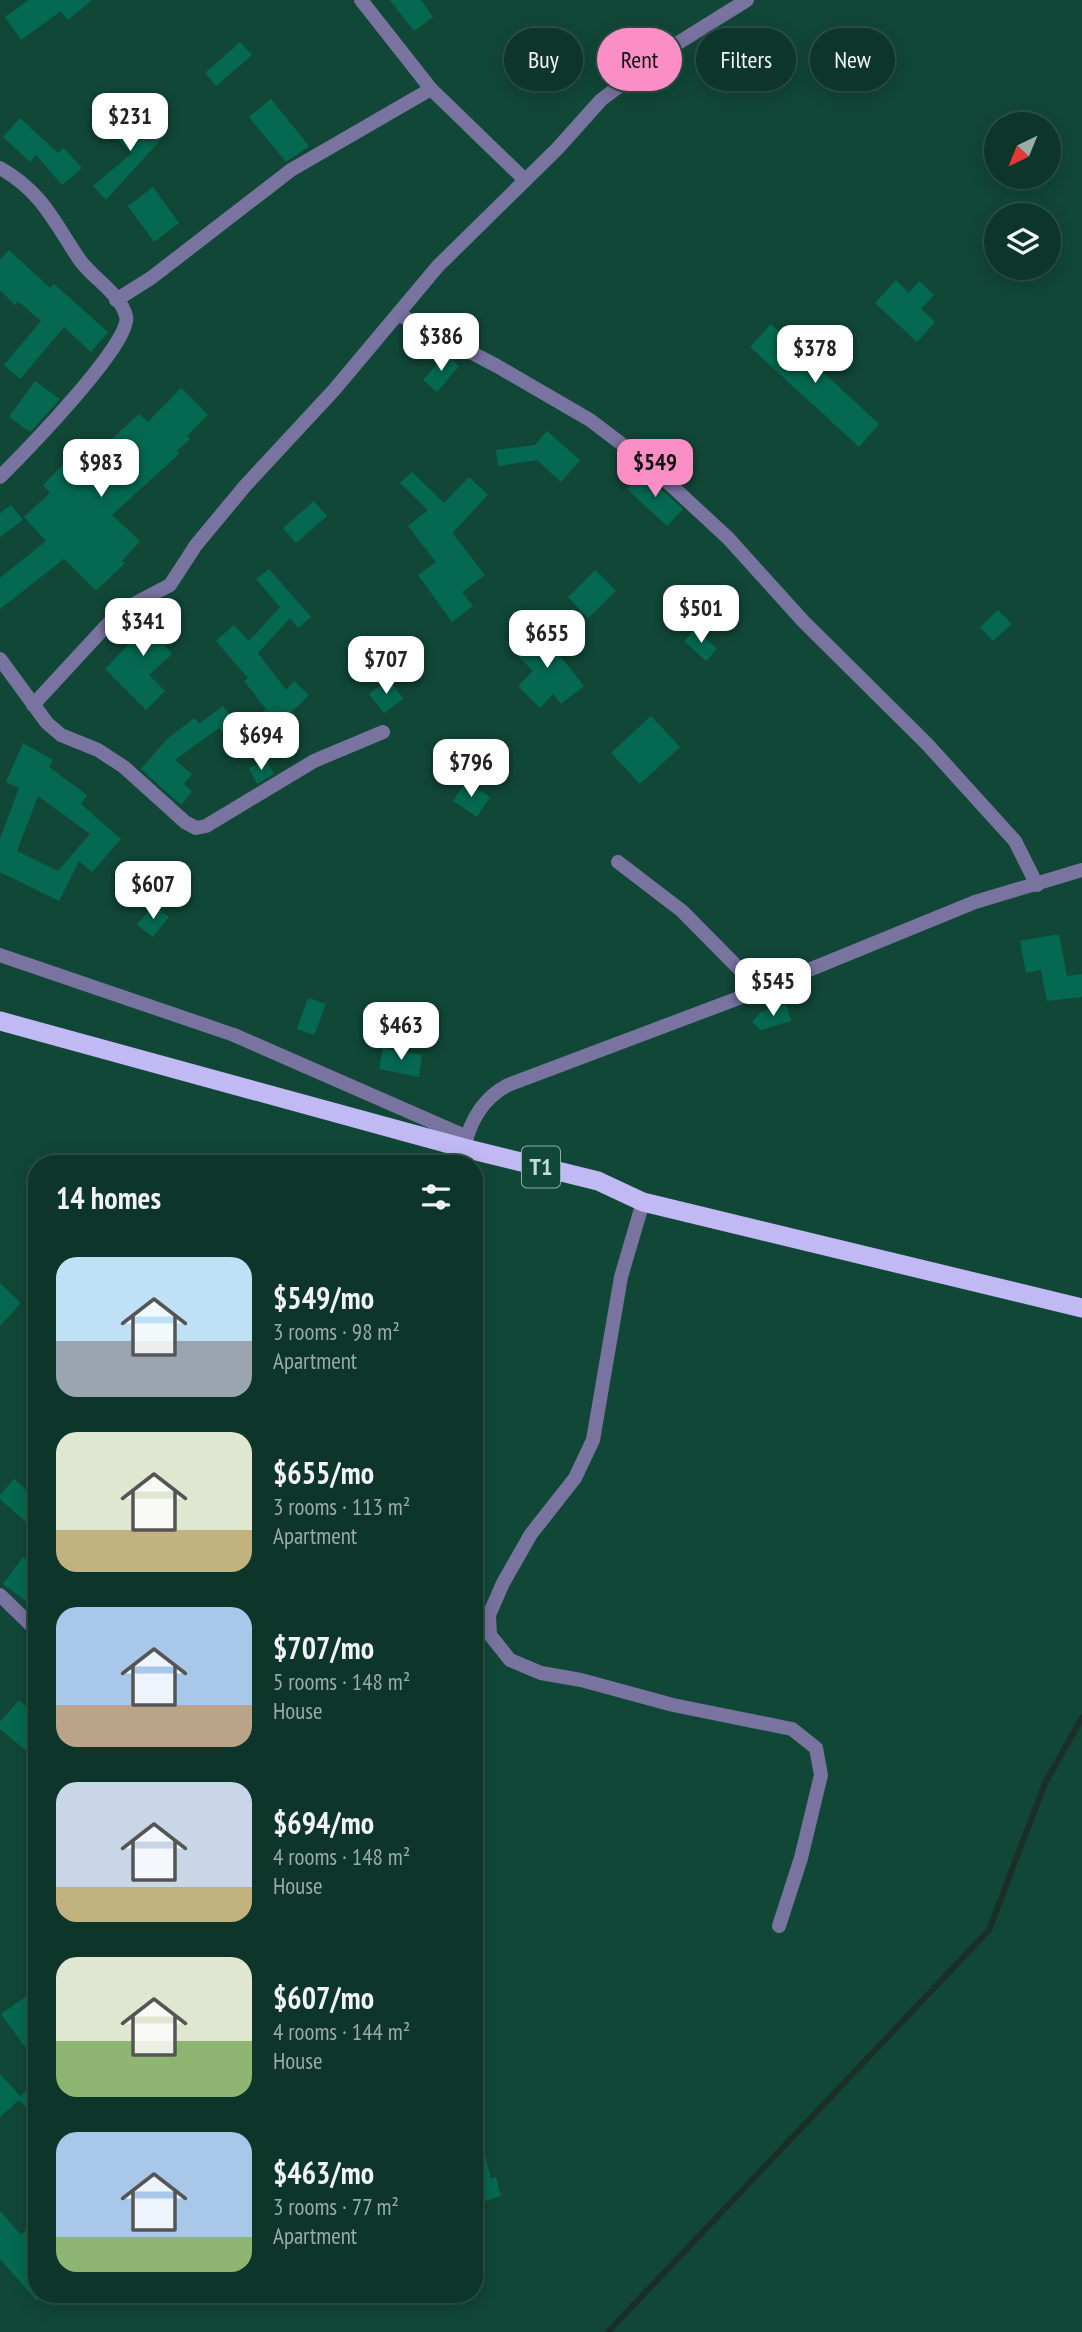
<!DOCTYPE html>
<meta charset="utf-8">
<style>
body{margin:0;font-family:"PT Sans Narrow",sans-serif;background:#1b4035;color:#f1f3f6;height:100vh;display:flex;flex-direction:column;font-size:26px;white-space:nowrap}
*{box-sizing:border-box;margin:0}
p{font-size:23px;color:#9aaba8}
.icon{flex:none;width:38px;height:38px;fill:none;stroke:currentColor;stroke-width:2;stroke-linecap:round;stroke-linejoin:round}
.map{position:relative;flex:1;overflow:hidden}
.panel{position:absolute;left:28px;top:1155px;width:455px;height:1148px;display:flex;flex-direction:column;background:#0d3529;border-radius:28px;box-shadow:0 4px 18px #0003,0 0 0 2px #2d5046}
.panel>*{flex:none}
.hud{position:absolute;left:504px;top:28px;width:472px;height:63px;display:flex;gap:14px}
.needle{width:46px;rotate:223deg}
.controls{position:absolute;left:984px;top:112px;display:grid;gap:14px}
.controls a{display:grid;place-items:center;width:77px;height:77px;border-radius:50%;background:#0d3529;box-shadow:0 4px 18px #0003,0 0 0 2px #2d5046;font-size:35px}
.price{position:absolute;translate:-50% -60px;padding:0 16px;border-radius:14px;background:#fff;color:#222;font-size:23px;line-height:46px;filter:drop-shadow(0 2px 4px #0008)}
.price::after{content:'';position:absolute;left:50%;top:42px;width:21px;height:16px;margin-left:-10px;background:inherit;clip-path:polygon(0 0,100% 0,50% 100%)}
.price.selected{background:#fb8fc5;color:#111}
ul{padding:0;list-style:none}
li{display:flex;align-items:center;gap:21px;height:175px;padding:0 28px}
li span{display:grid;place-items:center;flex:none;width:196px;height:140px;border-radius:21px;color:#555}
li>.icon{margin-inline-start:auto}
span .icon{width:84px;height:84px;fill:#fffc;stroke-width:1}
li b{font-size:30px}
h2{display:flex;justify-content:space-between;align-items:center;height:84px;padding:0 28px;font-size:30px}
.pill{padding:0 24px;border-radius:32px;background:#0d3529;box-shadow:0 4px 18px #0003,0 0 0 2px #2d5046;font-size:24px;line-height:63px}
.pill.selected{background:#fb8fc5;color:#111}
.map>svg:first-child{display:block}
</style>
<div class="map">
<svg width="1082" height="2332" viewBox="0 0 1082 2332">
<rect width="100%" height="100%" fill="#114737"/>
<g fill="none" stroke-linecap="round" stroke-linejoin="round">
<path stroke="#1a2f27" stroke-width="6" d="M608 2332 989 1930 1045 1783 1082 1718"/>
</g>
<g fill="#056951" fill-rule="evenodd">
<path d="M29 0H92L68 20 61 11 21 40 5 17Z"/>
<path d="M390 0H421L433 17 414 31Z"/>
<path d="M240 42 252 55 216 86 205 73Z"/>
<path d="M271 99 309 146 286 162 249 117Z"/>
<path d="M137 112 164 136 106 200 93 186 132 153 115 137Z"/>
<path d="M20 118 58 153 64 148 82 168 62 185 36 155 30 162 3 137Z"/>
<path d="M153 187 179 223 154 242 128 206Z"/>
<path d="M9 250 50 288 54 284 108 332 91 352 64 327 20 379 4 365 41 321 18 301 15 305 0 290V260Z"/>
<path d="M896 280 909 293 919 281 934 295 921 309 935 322 917 342 875 303Z"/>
<path d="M771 324 879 424 859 447 750 347Z"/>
<path d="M446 354 459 366 437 392 423 380Z"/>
<path d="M35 381 60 399 30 432 9 417Z"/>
<path d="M181 388 208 415 187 436 190 439 177 451 179 454 112 515 140 541 122 561 125 563 96 591 64 559 0 609V578L46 541 24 517 50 493 43 485 76 451 87 462 139 414 148 422Z"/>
<path d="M547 431 580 460 561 482 537 460 498 466 496 450 535 445Z"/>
<path d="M412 472 444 503 469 477 488 495 454 531 453 534 485 575 462 592 473 606 452 622 418 575 436 562 408 526 428 510 400 483Z"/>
<path d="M642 472 683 509 667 526 627 489Z"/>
<path d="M314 501 327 516 296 543 283 528Z"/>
<path d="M11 505 23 520 0 537V513Z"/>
<path d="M269 569 311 617 298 628 290 618 258 653 286 690 294 681 309 695 269 734 255 720 266 709 244 681 248 678 216 641 234 625 249 641 280 607 256 579Z"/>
<path d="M595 570 616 591 588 618 568 597Z"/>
<path d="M168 610 181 625 162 642 172 654 149 675 165 691 146 710 105 669 129 644 119 632 137 618 149 628Z"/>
<path d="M998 610 1012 624 993 641 980 627Z"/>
<path d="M544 625 564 645 557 652 584 686 561 704 553 694 540 708 518 686 533 671 515 653Z"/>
<path d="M695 629 717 649 706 661 684 641Z"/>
<path d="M389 679 403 699 384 713 369 694Z"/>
<path d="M223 706 241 731 228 740 219 728 175 760 192 774 184 784 192 792 181 805 141 769 168 738 195 718 199 724Z"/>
<path d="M651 716 680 747 640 784 611 753Z"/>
<path d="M23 743 53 760 49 767 87 795 81 804 121 839 92 872 79 861 59 901 0 872V839L19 788 6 782ZM38 796 90 834 58 871 17 851Z"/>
<path d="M266 760 274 774 257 784 249 768Z"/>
<path d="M466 781 490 797 477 817 453 801Z"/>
<path d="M153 905 169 917 153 937 137 925Z"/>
<path d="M1059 934 1067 976 1082 974V997L1047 1001 1041 970 1026 973 1020 941Z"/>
<path d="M308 998 326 1004 314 1035 297 1029Z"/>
<path d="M786 1004 791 1021 761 1030 752 1022 761 1012Z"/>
<path d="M383 1048 422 1055 419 1077 379 1069Z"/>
<path d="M0 1283 21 1303 0 1326Z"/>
<path d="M14 1479 37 1500V1509L26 1522 0 1499V1495Z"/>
<path d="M23 1557 37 1568V1594L30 1604 3 1584Z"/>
<path d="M19 1700 37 1716V1737L25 1750 0 1729V1722Z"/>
<path d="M28 1995 37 2007V2038L25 2047 1 2014Z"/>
<path d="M0 2074 20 2096 37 2082V2119L19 2100 0 2117Z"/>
<path d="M474 2134H480L491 2179 496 2177 501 2196 474 2204Z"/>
<path d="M0 2211 21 2235 37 2219V2301L0 2259Z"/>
</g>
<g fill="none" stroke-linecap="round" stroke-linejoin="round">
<g stroke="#7973a0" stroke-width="14">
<path d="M361 0 431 89 524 179"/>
<path d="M0 168C42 192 53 220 79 259 92 278 120 293 126 316 133 342 23 454 0 477"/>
<path d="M116 300 151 278 291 170 431 89"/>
<path d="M398 314 497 366 590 420 648 464 728 538 803 621 927 744 1015 841 1037 885"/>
<path d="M0 659 47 723 61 735 98 750 124 767 185 822 196 828 206 826 314 761 383 732"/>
<path d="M33 705 119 612 170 585 196 545 245 486 334 390 438 266 557 149 601 100 670 48 747 0"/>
<path d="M618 862 682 911 760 990"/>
<path d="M0 955 234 1035 467 1137"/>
<path d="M464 1148C470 1121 483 1098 508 1085L760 990 975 902 1082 870"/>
<path d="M643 1202 621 1277 593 1440 575 1478 531 1534 503 1583 489 1615 490 1635 510 1660 541 1673 581 1680 673 1705 792 1729 816 1748 821 1775 801 1858 779 1926"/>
<path d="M0 1595 37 1631"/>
</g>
<path stroke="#c0b9f4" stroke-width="19" d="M0 1021 464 1148 598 1181 643 1202 1082 1308"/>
</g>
<g text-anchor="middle" stroke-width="6" stroke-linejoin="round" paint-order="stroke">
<rect fill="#114737" stroke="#8bb1a4" stroke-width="2" x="522" y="1146.5" width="38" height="41" rx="5"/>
<g font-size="24" font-weight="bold" fill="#bfdfd3">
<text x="541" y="1175">T1</text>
</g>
</g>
</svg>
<div class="controls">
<a><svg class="needle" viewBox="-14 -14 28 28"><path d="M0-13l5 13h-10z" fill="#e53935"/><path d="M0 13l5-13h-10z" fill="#9aaba8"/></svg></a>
<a><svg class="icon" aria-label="layers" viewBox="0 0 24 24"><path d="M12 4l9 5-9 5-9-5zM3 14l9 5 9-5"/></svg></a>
</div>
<b class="price" style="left:130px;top:153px">$231</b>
<b class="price" style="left:441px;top:373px">$386</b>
<b class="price" style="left:815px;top:385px">$378</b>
<b class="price" style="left:101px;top:499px">$983</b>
<b class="price selected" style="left:655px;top:499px">$549</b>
<b class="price" style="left:701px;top:645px">$501</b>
<b class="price" style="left:143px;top:658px">$341</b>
<b class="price" style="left:547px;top:670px">$655</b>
<b class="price" style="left:386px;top:696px">$707</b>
<b class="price" style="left:261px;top:772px">$694</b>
<b class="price" style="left:471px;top:799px">$796</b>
<b class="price" style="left:153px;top:921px">$607</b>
<b class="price" style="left:773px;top:1018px">$545</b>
<b class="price" style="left:401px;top:1062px">$463</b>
<div class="hud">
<a class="pill">Buy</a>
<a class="pill selected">Rent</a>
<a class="pill">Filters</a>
<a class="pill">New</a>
</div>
<section class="panel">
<h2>14 homes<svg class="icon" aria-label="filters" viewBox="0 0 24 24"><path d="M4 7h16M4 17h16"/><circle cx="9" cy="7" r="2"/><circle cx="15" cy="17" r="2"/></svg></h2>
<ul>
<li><span style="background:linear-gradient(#bfe0f5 60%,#9aa5b1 0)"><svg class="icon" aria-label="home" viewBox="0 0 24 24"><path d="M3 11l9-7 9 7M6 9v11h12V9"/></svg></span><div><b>$549/mo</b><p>3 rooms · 98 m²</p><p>Apartment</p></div></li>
<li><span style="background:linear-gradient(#dfe7d0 70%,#c2b280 0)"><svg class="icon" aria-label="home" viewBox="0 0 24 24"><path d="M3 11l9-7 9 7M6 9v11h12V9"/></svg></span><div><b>$655/mo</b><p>3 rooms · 113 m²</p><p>Apartment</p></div></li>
<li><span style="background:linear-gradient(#a9c7e8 70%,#b9a48a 0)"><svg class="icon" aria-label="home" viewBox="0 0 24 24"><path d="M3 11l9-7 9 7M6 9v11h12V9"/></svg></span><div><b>$707/mo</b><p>5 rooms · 148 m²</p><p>House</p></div></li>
<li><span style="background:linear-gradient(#c9d6e8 75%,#c2b280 0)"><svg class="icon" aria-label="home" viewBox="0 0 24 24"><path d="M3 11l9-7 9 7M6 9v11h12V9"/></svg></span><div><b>$694/mo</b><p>4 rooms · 148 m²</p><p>House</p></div></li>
<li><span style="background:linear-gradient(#dfe7d0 60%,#8fb573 0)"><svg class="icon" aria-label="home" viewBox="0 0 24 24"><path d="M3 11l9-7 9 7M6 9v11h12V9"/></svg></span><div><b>$607/mo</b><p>4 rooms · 144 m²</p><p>House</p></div></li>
<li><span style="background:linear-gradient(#a9c7e8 75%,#8fb573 0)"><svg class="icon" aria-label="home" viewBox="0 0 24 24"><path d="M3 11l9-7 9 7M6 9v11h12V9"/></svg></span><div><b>$463/mo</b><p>3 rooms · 77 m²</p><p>Apartment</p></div></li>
</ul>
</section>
</div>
